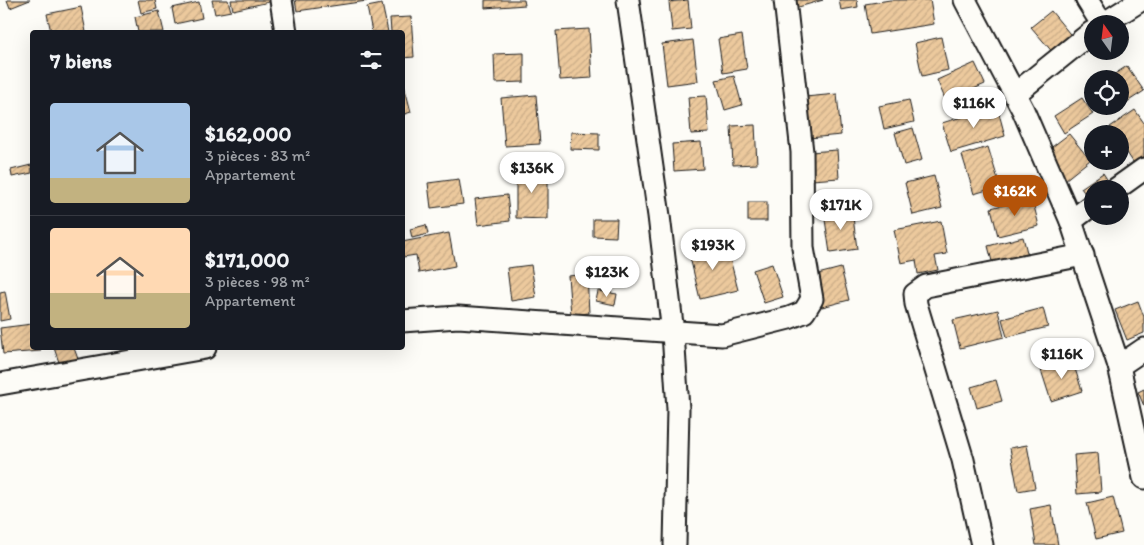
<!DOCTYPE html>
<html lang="fr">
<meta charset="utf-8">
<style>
body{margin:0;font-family:Itim,sans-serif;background:#20242c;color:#f1f3f6;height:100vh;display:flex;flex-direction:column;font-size:19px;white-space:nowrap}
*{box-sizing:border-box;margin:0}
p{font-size:16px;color:#9ea1a6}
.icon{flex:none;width:28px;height:28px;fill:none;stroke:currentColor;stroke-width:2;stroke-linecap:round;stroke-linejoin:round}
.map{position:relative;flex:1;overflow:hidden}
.details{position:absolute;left:30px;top:30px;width:375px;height:320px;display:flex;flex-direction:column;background:#171b24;border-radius:5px;box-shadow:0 5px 20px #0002}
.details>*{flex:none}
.needle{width:32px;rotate:346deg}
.buttons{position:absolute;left:1084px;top:15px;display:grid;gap:10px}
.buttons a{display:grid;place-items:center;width:45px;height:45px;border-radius:50%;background:#171b24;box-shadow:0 5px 20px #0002;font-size:25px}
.price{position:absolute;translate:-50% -42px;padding:0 11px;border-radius:18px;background:#fff;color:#222;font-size:16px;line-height:32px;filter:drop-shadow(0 1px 2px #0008)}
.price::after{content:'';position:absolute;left:50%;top:30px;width:15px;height:11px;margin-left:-8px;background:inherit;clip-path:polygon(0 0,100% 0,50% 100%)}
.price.current{background:#b45309;color:#fff}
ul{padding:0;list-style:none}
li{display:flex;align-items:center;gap:15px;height:125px;padding:0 20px}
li+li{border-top:1px solid #363941}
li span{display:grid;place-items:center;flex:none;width:140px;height:100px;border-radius:5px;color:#555}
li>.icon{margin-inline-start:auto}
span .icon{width:60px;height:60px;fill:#fffc;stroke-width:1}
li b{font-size:21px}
h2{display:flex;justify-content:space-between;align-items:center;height:60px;padding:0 20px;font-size:21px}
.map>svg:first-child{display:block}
</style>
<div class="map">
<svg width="1144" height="545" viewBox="0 0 1144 545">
<defs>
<pattern id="building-hatch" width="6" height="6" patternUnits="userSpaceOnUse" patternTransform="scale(1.25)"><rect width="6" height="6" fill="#ecc99d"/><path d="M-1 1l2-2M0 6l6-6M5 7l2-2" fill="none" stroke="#caac87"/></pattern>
</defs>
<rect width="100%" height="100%" fill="#fdfcf7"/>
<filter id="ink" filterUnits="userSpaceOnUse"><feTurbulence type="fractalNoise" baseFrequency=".02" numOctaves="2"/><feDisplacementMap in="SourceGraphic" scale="10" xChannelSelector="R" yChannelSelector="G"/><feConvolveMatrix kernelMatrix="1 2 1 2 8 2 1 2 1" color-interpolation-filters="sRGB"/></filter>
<g filter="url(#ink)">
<g fill="url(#building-hatch)" stroke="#1c1c1c">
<path d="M7 0H30L10 8Z"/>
<path d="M138 0H155L157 9 141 13Z"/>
<path d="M212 0H228L231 11 215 14Z"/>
<path d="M231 0H278L233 10Z"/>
<path d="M295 0H367V1L297 11Z"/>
<path d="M485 0H524L525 5 485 8Z"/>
<path d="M688 0 691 29 672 31 669 2Z"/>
<path d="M793 0H823L795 8Z"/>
<path d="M839 0H857L858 7 841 10Z"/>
<path d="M890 0H930L934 24 870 34 865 4Z"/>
<path d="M199 2 202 18 175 24 172 8Z"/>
<path d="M382 4 388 32H372L367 7Z"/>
<path d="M81 7 86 32H51L47 14Z"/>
<path d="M159 11 164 32H138L135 17Z"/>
<path d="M1051 11 1074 39 1055 55 1031 27Z"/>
<path d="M411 17 414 57 402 58V32H391L390 18Z"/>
<path d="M589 29 592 78 560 80 556 31Z"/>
<path d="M742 35 747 69 723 73 718 39Z"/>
<path d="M941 37 948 70 922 76 915 43Z"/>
<path d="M693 40 698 81 667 85 662 44Z"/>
<path d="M524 53V82L495 83 494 54Z"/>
<path d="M975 63 985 84 946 101 937 80Z"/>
<path d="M1127 66 1144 91 1107 115 1101 106H1120V79H1107Z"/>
<path d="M734 76 742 105 725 110 716 80Z"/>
<path d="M402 77 411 112 402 115Z"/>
<path d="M837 94 841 135 809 138 805 97Z"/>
<path d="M536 95 540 144 505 146 501 98Z"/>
<path d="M706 96 709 133 691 134 688 97Z"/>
<path d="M1082 98 1093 114 1064 133 1054 116Z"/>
<path d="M909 100 914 122 884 129 879 106Z"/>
<path d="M997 106 1005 136 951 152 942 123Z"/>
<path d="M1135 110 1144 123V163L1137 168 1120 142V134H1114L1110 127Z"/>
<path d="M755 125 757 164 733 165 731 126Z"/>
<path d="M913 128 922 160 904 165 895 133Z"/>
<path d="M571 132 599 133V150L570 149Z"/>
<path d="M1069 134 1090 160 1065 180 1044 153Z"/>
<path d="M701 142 703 169 674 171 672 144Z"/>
<path d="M988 147 1000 186 974 194 962 155Z"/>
<path d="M837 150 839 178 812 180 810 152Z"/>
<path d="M31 165 32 173 12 177 11 170Z"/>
<path d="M516 170 548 171V219L516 218Z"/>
<path d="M1103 173 1112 187 1092 189 1091 202 1081 188Z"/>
<path d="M934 176 942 208 913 215 905 183Z"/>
<path d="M459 179 463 204 431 208 428 183Z"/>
<path d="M507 195 510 221 478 225 475 199Z"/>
<path d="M1032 198 1039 226 998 236 991 208Z"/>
<rect x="748" y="202" width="19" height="19"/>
<path d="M852 209 857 249 830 253 824 213Z"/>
<path d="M593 219H617L616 237 593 236Z"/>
<path d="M941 221 947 254 935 256 938 270 918 274 916 260 901 263 894 230Z"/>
<path d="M426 225 428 234 412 238 410 229Z"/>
<path d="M449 233 455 266 419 273 416 255 403 257 402 242Z"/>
<path d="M1023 237 1029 260 994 269 988 246Z"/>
<path d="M726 243 738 290 700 299 689 253Z"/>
<path d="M772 264 783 297 764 303 753 270Z"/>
<path d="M531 265 536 297 511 301 507 268Z"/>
<path d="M841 268 849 300 822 307 814 275Z"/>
<path d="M587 274 589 313 571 315 568 276Z"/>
<path d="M5 291 10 319 0 321V292Z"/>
<path d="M598 291 617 294 615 305 596 301Z"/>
<path d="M1138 301 1144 317V333L1127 340 1115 310Z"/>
<path d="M1043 308 1048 327 1007 337 1002 319Z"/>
<path d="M998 310 1004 337 960 348 953 320Z"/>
<path d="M32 324V348H40L41 351 3 354 0 328Z"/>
<path d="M54 348H74L78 359 60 365Z"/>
<path d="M1072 359 1082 391 1051 401 1041 370Z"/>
<path d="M996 380 1002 401 977 408 971 387Z"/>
<path d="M1144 389V406L1138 392Z"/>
<path d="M1027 445 1035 488 1018 491 1010 448Z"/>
<path d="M1098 453 1101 492 1077 494 1074 455Z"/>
<path d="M1113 497 1122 533 1096 539 1087 503Z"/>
<path d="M1051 505 1058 545H1036L1030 509Z"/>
</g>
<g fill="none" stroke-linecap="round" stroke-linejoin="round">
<defs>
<g id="minor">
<path d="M281 0 286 32"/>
<path d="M628 0 659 216 673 333 678 409 675 545"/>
<path d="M965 0 1023 110 1071 221 1119 366 1144 478"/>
<path d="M1087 0 1102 24"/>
<path d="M1103 24 1141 0"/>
<path d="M1015 94 1092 32"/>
<path d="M1116 189 1144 169"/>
<path d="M1071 221 1092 205"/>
<path d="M402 321 458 317 722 335 789 318 804 312 812 299 803 248 802 152 785 0"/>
<path d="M1119 366 1144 349"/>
<path d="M0 384 205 348"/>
<path d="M982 545 963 460 916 304 915 294 926 286 1083 255"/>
</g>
</defs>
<use href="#minor" stroke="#1c1c1c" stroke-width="25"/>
<use href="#minor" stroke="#fdfcf7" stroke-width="21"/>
</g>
</g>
</svg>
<div class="buttons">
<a><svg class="needle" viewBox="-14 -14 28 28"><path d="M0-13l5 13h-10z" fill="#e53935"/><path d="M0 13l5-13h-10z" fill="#9ea1a6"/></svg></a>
<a><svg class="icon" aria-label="locate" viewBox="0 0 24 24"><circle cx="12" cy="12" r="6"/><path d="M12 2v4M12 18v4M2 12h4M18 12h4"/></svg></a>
<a>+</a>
<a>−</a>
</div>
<b class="price" style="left:974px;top:129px">$116K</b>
<b class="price" style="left:532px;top:194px">$136K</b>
<b class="price current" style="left:1015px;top:217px">$162K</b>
<b class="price" style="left:841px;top:231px">$171K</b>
<b class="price" style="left:713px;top:271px">$193K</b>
<b class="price" style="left:607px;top:298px">$123K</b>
<b class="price" style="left:1062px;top:380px">$116K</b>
<section class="details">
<h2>7 biens<svg class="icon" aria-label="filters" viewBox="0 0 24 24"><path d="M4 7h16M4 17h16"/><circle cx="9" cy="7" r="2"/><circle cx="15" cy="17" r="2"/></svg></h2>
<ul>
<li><span style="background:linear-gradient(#a9c7e8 75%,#c2b280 0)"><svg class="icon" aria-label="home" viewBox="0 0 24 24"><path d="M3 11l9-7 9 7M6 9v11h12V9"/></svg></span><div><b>$162,000</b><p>3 pièces · 83 m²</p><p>Appartement</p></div></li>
<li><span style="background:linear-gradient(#ffd9b3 65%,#c2b280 0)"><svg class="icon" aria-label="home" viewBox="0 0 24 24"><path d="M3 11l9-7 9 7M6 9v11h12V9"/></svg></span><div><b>$171,000</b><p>3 pièces · 98 m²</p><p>Appartement</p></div></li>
</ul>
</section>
</div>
